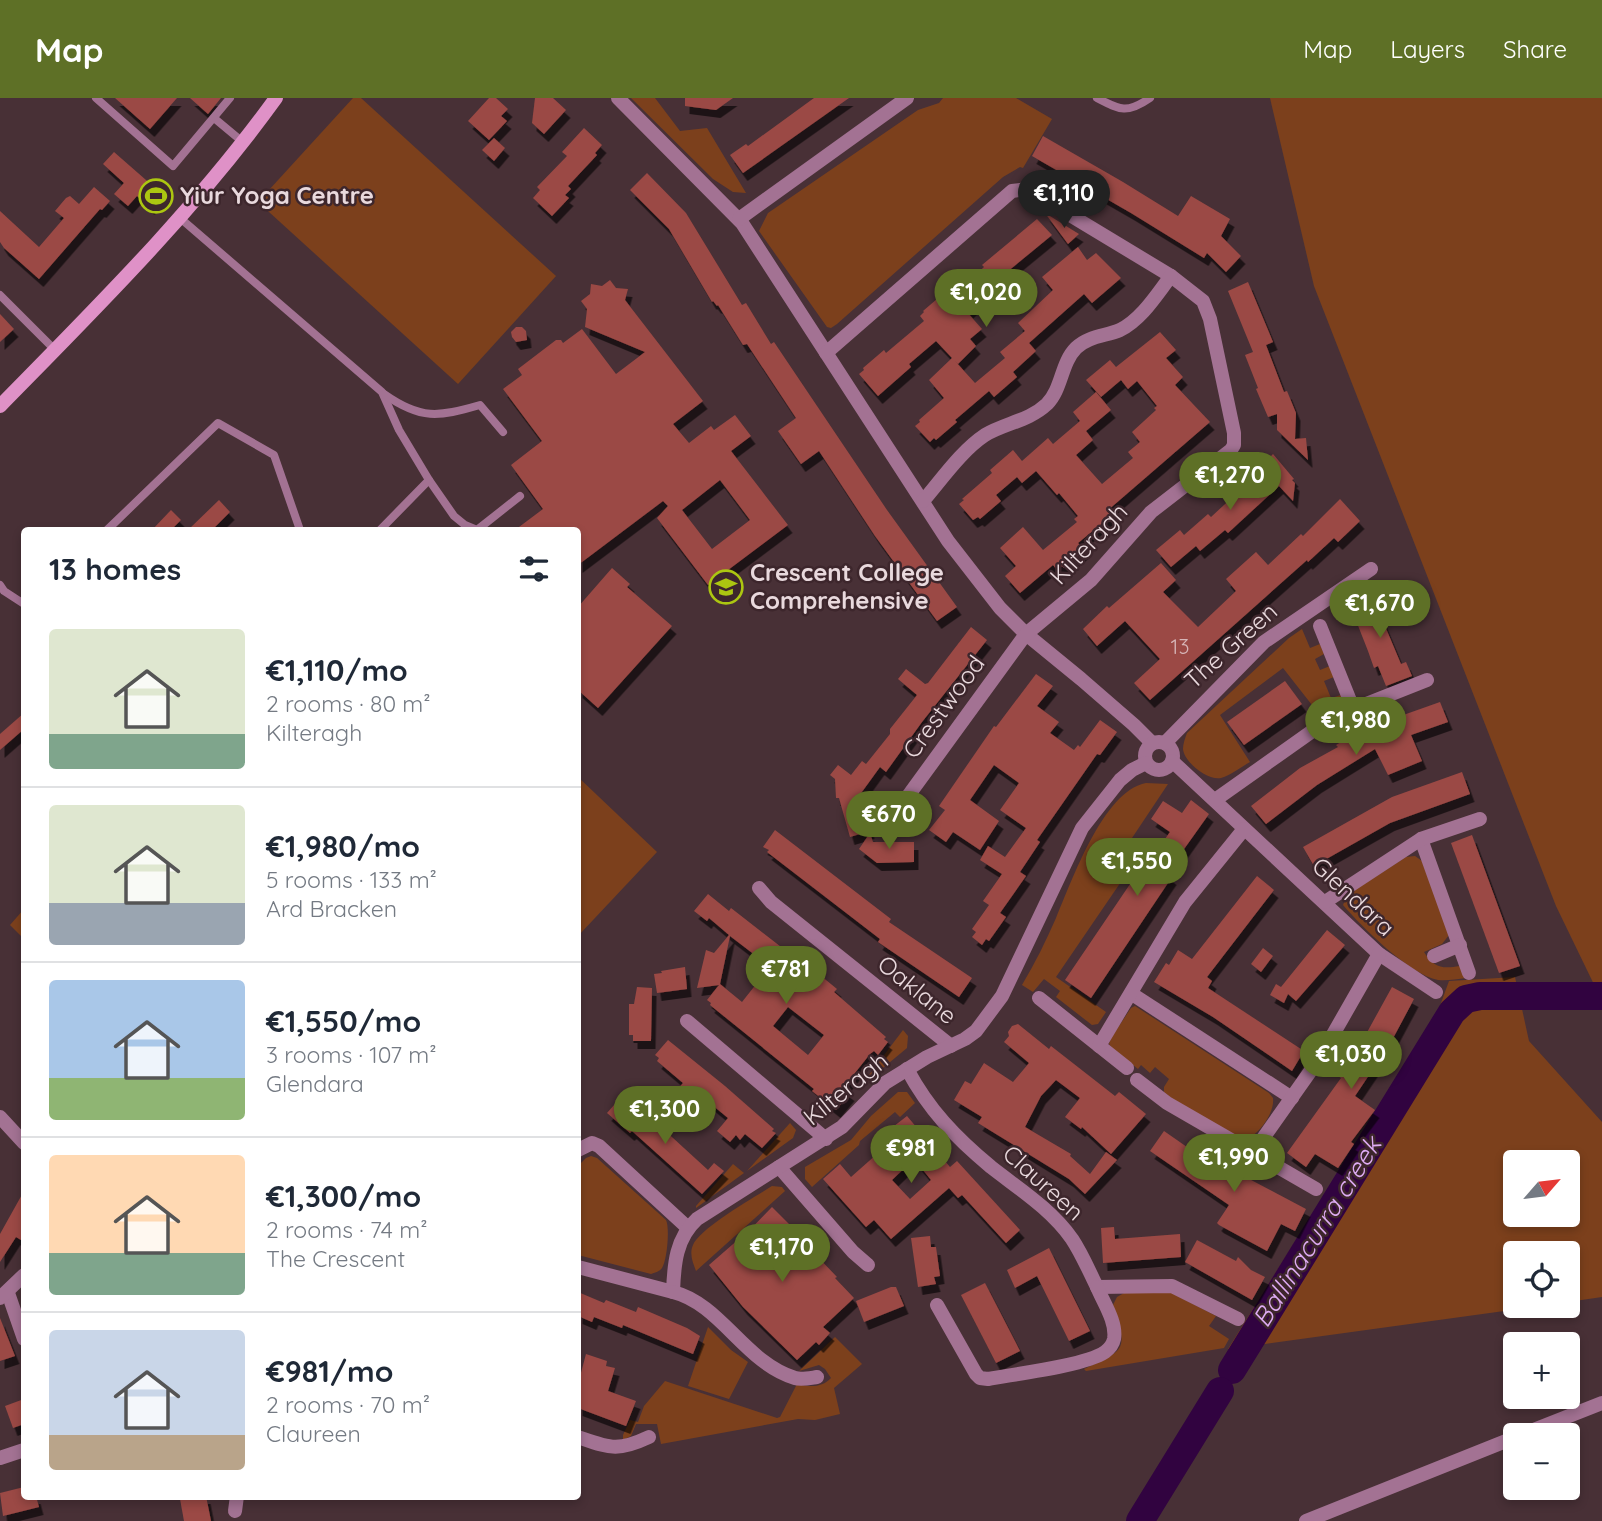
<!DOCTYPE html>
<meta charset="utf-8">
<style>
body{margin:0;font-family:Quicksand,sans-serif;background:#f2f2f3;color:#1f2937;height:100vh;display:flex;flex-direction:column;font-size:26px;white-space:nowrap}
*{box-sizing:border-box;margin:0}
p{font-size:23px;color:#747a83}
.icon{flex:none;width:38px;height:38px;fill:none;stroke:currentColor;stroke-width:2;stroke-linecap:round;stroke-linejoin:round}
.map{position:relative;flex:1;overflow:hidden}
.side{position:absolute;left:21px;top:429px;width:560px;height:973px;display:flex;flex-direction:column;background:#fff;border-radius:7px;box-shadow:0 4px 10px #0003}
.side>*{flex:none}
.needle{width:46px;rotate:62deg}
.fabs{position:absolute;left:1503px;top:1052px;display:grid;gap:14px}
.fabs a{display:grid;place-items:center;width:77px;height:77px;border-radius:7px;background:#fff;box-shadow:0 4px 10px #0003;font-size:35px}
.price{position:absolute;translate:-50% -60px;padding:0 16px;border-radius:24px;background:#5e7026;color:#fff;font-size:23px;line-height:46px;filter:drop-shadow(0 2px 4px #0008)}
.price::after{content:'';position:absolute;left:50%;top:42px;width:21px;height:16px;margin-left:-10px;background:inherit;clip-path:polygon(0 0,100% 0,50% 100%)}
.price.selected{background:#222;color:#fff}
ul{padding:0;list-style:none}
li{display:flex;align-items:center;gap:21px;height:175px;padding:0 28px}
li+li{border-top:2px solid #e0e1e3}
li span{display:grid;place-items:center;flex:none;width:196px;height:140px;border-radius:7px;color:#555}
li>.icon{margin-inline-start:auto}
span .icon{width:84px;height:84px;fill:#fffc;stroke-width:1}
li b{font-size:30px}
h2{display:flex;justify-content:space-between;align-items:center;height:84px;padding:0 28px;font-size:30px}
header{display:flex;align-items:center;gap:42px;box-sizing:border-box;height:98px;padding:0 35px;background:#5e7026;color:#fff}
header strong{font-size:33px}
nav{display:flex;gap:38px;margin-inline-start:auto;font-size:24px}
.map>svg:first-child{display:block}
</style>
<header>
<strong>Map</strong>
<nav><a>Map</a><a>Layers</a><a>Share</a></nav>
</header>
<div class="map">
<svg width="1602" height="1423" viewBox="0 0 1602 1423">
<defs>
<filter id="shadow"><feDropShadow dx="4.5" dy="8" stdDeviation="0" flood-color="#0009"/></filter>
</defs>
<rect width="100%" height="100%" fill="#483036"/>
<g fill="#7c401c" fill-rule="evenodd">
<path d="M353 0H361L556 178 458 286 258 104Z"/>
<path d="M631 0H655L680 33 707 30 746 95 733 94 713 81Z"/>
<path d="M943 0H1016L1052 21 1023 70 1020 69 1003 79 837 226 831 230 827 229 759 133 768 115 918 12 939 5Z"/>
<path d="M1270 0H1602V903L1556 808 1314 188Z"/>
<path d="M1302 531 1310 550 1320 546 1324 556 1315 561 1320 572 1330 568 1334 579 1324 583 1331 600 1341 597V604L1319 616 1283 570 1220 617 1250 664C1241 669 1231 677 1221 680 1208 683 1184 664 1183 651 1183 646 1185 640 1187 635L1289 540Z"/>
<path d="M578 679 657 754 578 838Z"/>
<path d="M1146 685 1168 686 1132 740 1154 755 1150 760 1140 756 1056 879 1106 914 1098 926 1092 927 1056 899 1060 893 1044 881 1033 894 1022 887C1035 865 1046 843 1056 820 1072 783 1103 693 1146 685Z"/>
<path d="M1415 758 1422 763 1449 837 1442 846 1424 854C1434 870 1442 871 1460 868L1466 880C1457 881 1447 883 1438 882 1410 877 1362 829 1343 807L1347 797 1406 759Z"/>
<path d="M24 811V841L10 827Z"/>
<path d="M1515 879 1529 943 1602 1024V1199L1568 1204V1155H1516V1208H1540L1228 1251 1437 916 1449 883ZM1516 1064H1568V1116H1516Z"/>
<path d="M1135 908 1269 995 1273 1000C1275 1016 1256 1042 1240 1043L1170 999 1164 994V989L1169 981 1155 969 1150 975 1141 967 1138 971 1112 950 1109 946 1111 940 1131 910Z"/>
<path d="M903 932 908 938 907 950 860 989Z"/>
<path d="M898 994H907L915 1005 900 1019 895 1014 860 1043 859 1047 812 1089 805 1081V1069L851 1042 871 1018Z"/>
<path d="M790 1025 796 1032 793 1040 747 1073Z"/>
<path d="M591 1058 597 1060 666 1122C670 1130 667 1163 662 1170 659 1174 656 1174 651 1176L578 1157V1068L586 1060Z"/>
<path d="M733 1066 744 1075 696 1110V1108Z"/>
<path d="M772 1088 782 1089 785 1093 696 1173C693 1165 689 1156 693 1147 700 1130 755 1099 772 1088Z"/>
<path d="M1170 1194 1216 1218 1209 1228 1229 1241 1224 1250 1086 1273 1084 1271C1128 1251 1127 1252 1113 1207L1117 1199 1124 1195Z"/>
<path d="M708 1229 731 1252 748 1264 729 1301 688 1288Z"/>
<path d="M835 1239 862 1266 834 1290 840 1316 815 1322 798 1321 661 1346 657 1326H636L631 1338 623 1342V1337L630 1322 638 1324 644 1308 665 1283 777 1320 780 1319 797 1286C809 1289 822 1290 831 1280L825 1271 819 1267 799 1273Z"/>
</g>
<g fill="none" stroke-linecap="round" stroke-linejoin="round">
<g stroke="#310340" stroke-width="28">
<path d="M1232 1272 1452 914 1466 901 1480 898H1602"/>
<path d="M1140 1423 1220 1293"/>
</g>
</g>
<g fill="#9b4944" fill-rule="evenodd" filter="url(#shadow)">
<path d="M115 0H177L150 31Z"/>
<path d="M190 0H221L208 16Z"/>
<path d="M489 0H496L508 11 501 18 507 23 489 42 468 23Z"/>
<path d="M535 0H553L566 12 544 36 532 25Z"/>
<path d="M685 0H733L716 12 685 8Z"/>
<path d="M814 0H849L743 75 730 57 746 46 748 48Z"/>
<path d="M584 30 602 47 595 55 597 57 568 88 571 91 565 97 569 100 552 118 533 100 540 92 537 89 567 58 562 54Z"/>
<path d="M1043 38 1123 84 1178 118 1191 98 1230 121 1221 138 1241 158 1226 174 1207 155 1204 160 1131 115 1032 58Z"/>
<path d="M494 40 505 50 494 63 482 52Z"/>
<path d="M114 54 162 96 150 109 137 98 128 108 114 96 124 85 103 66Z"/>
<path d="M647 75 686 115 742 207 746 205 771 246 774 244 887 412 957 509 937 523 875 438 819 353 801 366 778 333 796 320 747 246 743 247 718 207 717 208 713 203 712 204 669 131 630 92Z"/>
<path d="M94 89 110 103 102 112 100 111 39 181 4 150 0 144V113L39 149 64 120 55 113 66 100 70 98 79 106Z"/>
<path d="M1045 115 1079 136 1068 146Z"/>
<path d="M1037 121 1052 137 1001 179 1003 182 967 214 982 231 970 241 976 248 958 266 955 263 975 285 1005 260 1000 254 1025 233 1018 225 1053 192 1042 179 1078 149 1087 162 1096 155 1121 180 1092 205 1084 196 1029 245 1036 253 1013 274 1017 279 994 299 989 293 955 322 957 324 936 342 934 340 930 344 915 328 920 324 919 322 944 300 929 282 952 260 936 243 909 266 911 269 878 298 859 276 864 272 863 270 884 252 886 255 924 223 920 218 924 214 923 213 944 195 949 201 984 169 982 167Z"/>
<path d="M610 182 616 190 628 191 625 202 703 303 673 326 689 345 711 328 714 332 735 317 751 338 731 353 788 427 708 487 657 420 668 408 663 403 578 467V432H515L543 411 511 367 542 343 503 291 522 277 518 271 556 242H561L563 245 582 231 616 276 645 254 585 229 587 211 581 203 590 196 591 186 602 188ZM720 382 750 422 712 451 682 412Z"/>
<path d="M1248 184 1273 244 1266 247 1284 294 1287 293 1296 315 1295 341 1306 340 1308 362 1277 332V316L1268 319 1256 291 1258 290 1245 257 1253 254 1228 193Z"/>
<path d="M0 216 14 231 0 244Z"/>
<path d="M516 229H522L526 233 527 242 516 244 512 239 511 234Z"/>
<path d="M1160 234 1176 252 1166 260 1183 279 1175 287 1210 324 1107 413 1111 418 1078 445 1085 452 1064 470 1062 468 1057 472 1053 467 1020 495 1005 478 1016 468 1000 450 1023 429 1043 452 1077 424 1074 421 1078 418 1059 395 1057 397 1036 373 1022 385 1017 379 996 397 1001 403 980 421 978 419 973 422 959 406 964 402 962 401 992 375 990 372 1013 352 1022 363 1048 340 1053 346 1080 323 1073 314 1096 294 1111 312 1086 333 1093 342 1076 357 1102 386 1133 360 1128 354 1140 344 1132 334 1156 312 1154 310 1157 308 1137 283 1128 291 1121 282 1101 299 1086 282 1110 262 1116 269Z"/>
<path d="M1273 356 1294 381 1292 382 1295 385 1293 403 1279 388 1228 435 1225 432 1200 453 1196 448 1171 469 1156 452 1180 432 1184 437 1208 416 1211 419 1263 371 1261 368Z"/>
<path d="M1340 401 1360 423 1338 444 1334 440 1308 464 1307 462 1150 602 1134 585 1160 561 1125 523 1097 548 1083 531 1107 508 1109 510 1161 465 1176 482 1163 494 1198 529 1236 493 1226 481 1256 454 1268 467 1301 436 1303 438Z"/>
<path d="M219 402 230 414 212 432H188Z"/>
<path d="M171 412 181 422 171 432H152Z"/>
<path d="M612 470 630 486 627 489 672 528 598 610 578 592V509Z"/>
<path d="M1379 493 1384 506 1377 509 1401 566 1406 564 1412 578 1386 588 1378 568 1374 570 1368 553 1357 525 1362 523 1354 503Z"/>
<path d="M971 529 987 542 922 624 886 674 880 669 859 698 870 733 850 739 839 700H836L835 681 830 677 838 667 851 677 862 663 866 666 890 636V631L917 597 898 581 906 571 925 586 928 585Z"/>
<path d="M1036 576 1053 588 1037 608 1059 624 1050 635 1074 652 1078 647 1080 649 1100 622 1117 634 1100 657 1097 656 1037 742 1040 744 1020 774 1026 778 1000 815 1006 819 989 843 986 841 982 847 972 839 976 834 972 831 989 807 983 803 1002 776 980 762 988 748 1005 759 1026 730 1000 712 1019 685 994 667 970 702 999 723 980 752 953 734 946 744 929 732 945 712 939 708 994 628 996 629Z"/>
<path d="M1285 583 1302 606 1244 647 1227 624Z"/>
<path d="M1440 604 1448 624 1411 637 1422 663 1388 677 1375 651 1317 687 1266 726 1251 708 1300 670 1338 649 1336 647 1361 632Z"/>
<path d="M24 615V631L0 652V636Z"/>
<path d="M1462 674 1470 696 1390 725 1314 768 1303 749 1392 699Z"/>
<path d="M1191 702 1209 716 1167 775 1172 779 1091 900 1065 882 1147 761 1149 763 1170 734 1151 721 1163 703 1182 715Z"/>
<path d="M775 732 891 821 889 824 972 880 959 899 878 844 880 841 767 754 769 752 763 749Z"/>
<path d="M870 735 873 744H914V764L877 765 859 751Z"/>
<path d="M1472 737 1520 868 1499 875 1451 745Z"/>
<path d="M1257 778 1274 792 1207 879 1212 883 1208 890 1304 953 1292 973 1213 919 1154 884 1166 865 1169 867 1178 852 1192 861Z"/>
<path d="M708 796 729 813 731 810 785 852 787 850 837 891 834 894 886 939 884 941 888 944 878 957 874 953 870 956 843 990 850 995 836 1012 812 993 814 991 710 907 711 905 707 902 719 887 697 890 706 852 714 855 729 837 709 820 707 823 694 813ZM730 838 764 864 752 880 757 885 742 904 720 886ZM788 909 824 937 808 957 773 928Z"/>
<path d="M1327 832 1345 847 1296 903 1288 896 1284 905 1270 897 1276 886 1281 889Z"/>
<path d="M1263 850 1273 858 1261 874 1251 866Z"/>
<path d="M685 869 687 891 657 895 654 876 662 875 661 873Z"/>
<path d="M637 889 652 890 651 943H633V937H629V906H634Z"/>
<path d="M1392 889 1414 901 1390 946 1355 998 1375 1012 1351 1044 1354 1046 1338 1070 1315 1056 1306 1069 1287 1055 1341 980 1338 978 1365 938Z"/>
<path d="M1018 926 1049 951 1051 948 1115 998 1119 994 1146 1016 1111 1056 1082 1029 1081 1031 1065 1019 1080 1000 1056 982 1041 998 1025 1029 1071 1056 1070 1058 1090 1076 1106 1054 1117 1062 1085 1096 1069 1081 978 1025 982 1019 954 1002 965 983 971 986 984 965 1013 984 1029 965 1004 944 1009 938 1008 934 1012 928Z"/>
<path d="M668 942 725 988 774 1031 772 1033 776 1035 762 1050 745 1036 740 1042 736 1037 730 1044 717 1033 728 1020 695 993 679 1012 668 1002 683 985 657 963 659 960 655 957Z"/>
<path d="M622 998 647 1021 649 1018 708 1072 714 1065 724 1073 702 1096 632 1033 630 1035 607 1015Z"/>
<path d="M907 1018 950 1069 957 1063 1020 1132 1006 1145 962 1097 958 1100 949 1090 891 1141 874 1122 866 1129 823 1081 840 1066 851 1079 895 1040 889 1032ZM914 1061 931 1082 910 1101 892 1082Z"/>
<path d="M1164 1033 1197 1056 1198 1054 1306 1111 1295 1133 1281 1126 1267 1153 1219 1127 1217 1125 1229 1107 1150 1053Z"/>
<path d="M24 1093V1135L21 1142 16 1139 0 1164V1136Z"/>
<path d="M772 1109 816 1153 814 1155 837 1179 835 1180 854 1200 823 1229 830 1235 819 1247 816 1244 797 1262 743 1209 709 1167 740 1140 741 1141Z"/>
<path d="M1114 1129 1115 1141 1180 1136 1181 1159 1103 1165 1101 1130Z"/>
<path d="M930 1138 931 1149H936L940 1178 934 1179 936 1186 918 1189 911 1140Z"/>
<path d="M1197 1142 1236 1163 1238 1159 1251 1172 1265 1179 1252 1202 1185 1164Z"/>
<path d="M1049 1150 1090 1233 1069 1243 1037 1178 1015 1190 1007 1172Z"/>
<path d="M985 1185 1020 1253 996 1265 961 1197Z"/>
<path d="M891 1189H896L904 1208 864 1224 856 1203Z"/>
<path d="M578 1194 604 1205 606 1202 636 1214 638 1209 687 1230 700 1238 693 1256 623 1227 622 1230 594 1219 592 1224 578 1218Z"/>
<path d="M0 1220 15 1258 0 1263Z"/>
<path d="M586 1256 607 1263 606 1268 615 1270 608 1293 636 1303 626 1328 578 1310V1286Z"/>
<path d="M24 1301V1326L13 1330 5 1308Z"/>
<path d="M24 1389V1398H36L39 1409 3 1418 0 1395Z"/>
<path d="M196 1398H206L211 1423H184L180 1401Z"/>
</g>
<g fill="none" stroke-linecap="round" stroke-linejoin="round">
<g stroke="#a37293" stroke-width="8">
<path d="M96 0 173 68 230 0"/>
<path d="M1097 0C1120 12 1127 16 1150 0"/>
<path d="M214 20 244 45"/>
<path d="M180 120 382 294 399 332 429 382 454 418 465 427 477 432 520 398"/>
<path d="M0 197 55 252"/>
<path d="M384 296C421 322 438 319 480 307L503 334"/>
<path d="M107 432 218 325 274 357 300 432"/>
<path d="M380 432 429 382"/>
<path d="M0 487 4 493 24 506"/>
</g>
<g stroke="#a37293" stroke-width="14">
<path d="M618 0 742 125 948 443 1000 510 1026 536 1081 581 1134 627 1152 645"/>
<path d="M739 121 907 0"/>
<path d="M826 255 1012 93 1027 91 1171 178 1203 203 1210 221 1234 335V347L1231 352 1151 414 1091 482 1026 536 900 709"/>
<path d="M923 403C942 381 961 353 985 337 1005 325 1029 323 1047 306 1062 291 1061 265 1076 250 1088 238 1106 238 1120 232 1142 221 1157 196 1171 178"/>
<path d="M1320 528 1353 610"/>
<circle cx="1159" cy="658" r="14"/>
<path d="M1165 645 1264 544 1371 471"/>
<path d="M1172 663 1379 856 1436 894"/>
<path d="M1215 702 1311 634 1341 616 1427 582"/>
<path d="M1421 741 1469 875"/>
<path d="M759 790 771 804 951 948"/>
<path d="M1325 804 1421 741 1480 721"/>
<path d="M1434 858 1460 847"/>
<path d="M1132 896 1292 1000"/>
<path d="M1039 900 1127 970"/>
<path d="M687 923 826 1041"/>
<path d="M1099 948 1185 804 1244 731"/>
<path d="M907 971C929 1012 955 1039 991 1069 1019 1091 1051 1111 1072 1141 1082 1156 1089 1173 1097 1189L1172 1188 1238 1221"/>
<path d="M1137 982 1167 1005 1316 1091"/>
<path d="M0 1019 24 1045"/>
<path d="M578 1052 592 1045 599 1048 688 1130"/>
<path d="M1252 1056 1319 961 1379 856"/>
<path d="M779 1069 853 1154 868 1167"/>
<path d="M578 1169 673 1194C674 1166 676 1140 697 1121L842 1029 885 985 927 959 965 941 976 933 1002 898 1082 730 1120 682 1132 672 1146 665"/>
<path d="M673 1194C721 1206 745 1265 795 1280 801 1282 810 1280 817 1279"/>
<path d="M8 1195 24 1241"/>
<path d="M0 1200 24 1177"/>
<path d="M937 1207 976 1276 980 1280 988 1281C1015 1276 1084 1268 1105 1254 1109 1251 1113 1246 1114 1241 1117 1224 1103 1204 1097 1189"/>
<path d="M578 1339C610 1350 617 1354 649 1339"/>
<path d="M0 1360 24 1352"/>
<path d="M235 1413 237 1398"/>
</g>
<g stroke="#a37293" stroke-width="14">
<path d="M1521 1337 1602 1305"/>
<path d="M1306 1423 1516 1339"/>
</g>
<path stroke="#df91c7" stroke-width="14" d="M0 308C97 209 195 112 276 0"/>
</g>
<defs>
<symbol id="stadium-ring" viewBox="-11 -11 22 22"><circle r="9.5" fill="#3d262c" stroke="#acc611" stroke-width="1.5"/><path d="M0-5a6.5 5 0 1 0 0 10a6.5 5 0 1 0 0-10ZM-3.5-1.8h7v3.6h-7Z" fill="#acc611"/></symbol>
<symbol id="school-ring" viewBox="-11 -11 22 22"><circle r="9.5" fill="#3d262c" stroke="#acc611" stroke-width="1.5"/><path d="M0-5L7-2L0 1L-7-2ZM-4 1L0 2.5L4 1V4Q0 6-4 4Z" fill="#acc611"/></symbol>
</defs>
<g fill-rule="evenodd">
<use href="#stadium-ring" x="137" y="79" width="38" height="38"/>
<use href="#school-ring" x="707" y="470" width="38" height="38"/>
</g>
<g text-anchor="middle" stroke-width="5" stroke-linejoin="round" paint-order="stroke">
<g font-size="21" fill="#d6b5b7">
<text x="1180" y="556">13</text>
</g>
<g font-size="24" font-weight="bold" fill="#e9d9dd" stroke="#3d262c" text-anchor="start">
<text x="180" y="106">Yiur Yoga Centre</text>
<text x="750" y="483">Crescent College<tspan x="750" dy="28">Comprehensive</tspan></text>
</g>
<g font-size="24" fill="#e9d9dd" stroke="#3d262c">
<text transform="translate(1089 446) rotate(-47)" y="8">Kilteragh</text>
<text transform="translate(1231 548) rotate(-42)" y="8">The Green</text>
<text transform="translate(944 609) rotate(-54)" y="8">Crestwood</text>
<text transform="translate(1353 799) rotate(43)" y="8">Glendara</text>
<text transform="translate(917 892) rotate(39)" y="8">Oaklane</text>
<text transform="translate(846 991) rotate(-39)" y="8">Kilteragh</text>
<text transform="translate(1043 1085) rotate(42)" y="8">Claureen</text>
</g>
<g font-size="26" font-style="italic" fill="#deabf3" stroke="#3d262c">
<text transform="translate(1317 1134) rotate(-58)" y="9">Ballinacurra creek</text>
</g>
</g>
</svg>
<div class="fabs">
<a><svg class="needle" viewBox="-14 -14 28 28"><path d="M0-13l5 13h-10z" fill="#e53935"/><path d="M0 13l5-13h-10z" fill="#747a83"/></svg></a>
<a><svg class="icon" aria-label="locate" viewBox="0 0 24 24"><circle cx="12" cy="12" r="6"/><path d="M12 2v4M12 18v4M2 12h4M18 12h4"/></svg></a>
<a>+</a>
<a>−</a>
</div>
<b class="price selected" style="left:1064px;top:132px">€1,110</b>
<b class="price" style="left:986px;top:231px">€1,020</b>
<b class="price" style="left:1230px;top:414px">€1,270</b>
<b class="price" style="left:1380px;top:542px">€1,670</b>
<b class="price" style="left:1356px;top:659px">€1,980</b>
<b class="price" style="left:889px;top:753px">€670</b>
<b class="price" style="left:1137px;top:800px">€1,550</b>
<b class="price" style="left:786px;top:908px">€781</b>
<b class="price" style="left:1351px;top:993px">€1,030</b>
<b class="price" style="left:665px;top:1048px">€1,300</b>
<b class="price" style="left:911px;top:1087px">€981</b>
<b class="price" style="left:1234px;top:1096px">€1,990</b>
<b class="price" style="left:782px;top:1186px">€1,170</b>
<section class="side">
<h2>13 homes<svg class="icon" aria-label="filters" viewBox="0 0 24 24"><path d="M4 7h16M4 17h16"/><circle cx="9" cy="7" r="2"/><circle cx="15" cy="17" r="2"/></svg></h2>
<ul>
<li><span style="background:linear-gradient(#dfe7d0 75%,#7fa58c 0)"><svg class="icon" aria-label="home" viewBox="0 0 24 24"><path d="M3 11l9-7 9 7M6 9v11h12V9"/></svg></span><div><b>€1,110/mo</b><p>2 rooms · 80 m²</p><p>Kilteragh</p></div></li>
<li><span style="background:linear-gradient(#dfe7d0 70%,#9aa5b1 0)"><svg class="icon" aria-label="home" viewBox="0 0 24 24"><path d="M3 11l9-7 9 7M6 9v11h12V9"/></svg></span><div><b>€1,980/mo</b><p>5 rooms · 133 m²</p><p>Ard Bracken</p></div></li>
<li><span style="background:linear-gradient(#a9c7e8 70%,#8fb573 0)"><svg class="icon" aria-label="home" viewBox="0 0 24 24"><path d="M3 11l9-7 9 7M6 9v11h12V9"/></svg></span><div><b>€1,550/mo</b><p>3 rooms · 107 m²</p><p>Glendara</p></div></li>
<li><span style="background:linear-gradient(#ffd9b3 70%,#7fa58c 0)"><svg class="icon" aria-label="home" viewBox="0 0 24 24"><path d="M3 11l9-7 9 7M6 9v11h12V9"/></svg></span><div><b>€1,300/mo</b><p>2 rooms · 74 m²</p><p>The Crescent</p></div></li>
<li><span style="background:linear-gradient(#c9d6e8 75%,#b9a48a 0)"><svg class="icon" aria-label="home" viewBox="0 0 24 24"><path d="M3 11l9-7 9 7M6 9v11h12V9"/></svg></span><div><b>€981/mo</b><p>2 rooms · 70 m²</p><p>Claureen</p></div></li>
</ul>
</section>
</div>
